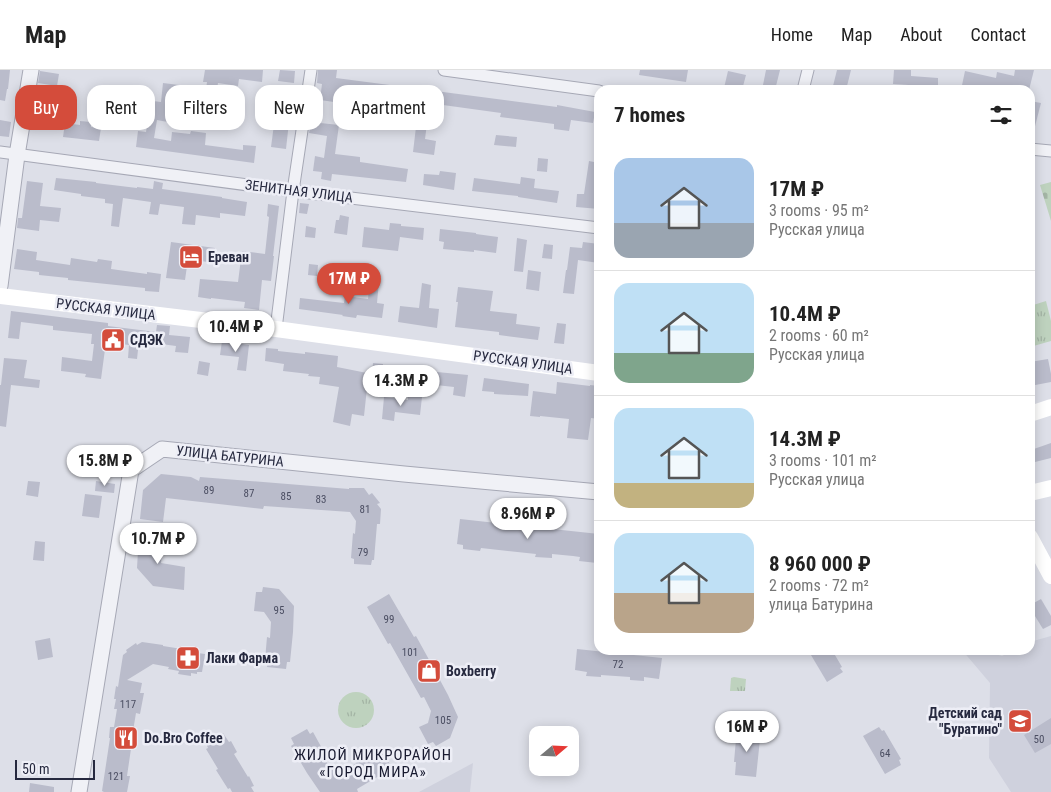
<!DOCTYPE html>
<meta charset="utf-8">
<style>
body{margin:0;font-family:"Roboto Condensed",sans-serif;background:#f6f6f6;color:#222;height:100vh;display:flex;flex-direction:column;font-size:19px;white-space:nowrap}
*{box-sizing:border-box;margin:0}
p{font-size:16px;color:#767676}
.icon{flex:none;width:28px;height:28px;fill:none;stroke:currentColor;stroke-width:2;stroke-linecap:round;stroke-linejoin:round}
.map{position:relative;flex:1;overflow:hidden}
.side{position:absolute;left:594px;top:15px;width:441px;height:570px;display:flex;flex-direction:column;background:#fff;border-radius:15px;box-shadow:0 2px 12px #0003}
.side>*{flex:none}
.top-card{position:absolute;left:15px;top:15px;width:475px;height:45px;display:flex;gap:10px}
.needle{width:32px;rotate:71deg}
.controls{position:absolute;left:529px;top:656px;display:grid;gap:10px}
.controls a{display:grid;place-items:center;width:50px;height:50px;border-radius:10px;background:#fff;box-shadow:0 2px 12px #0003;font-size:25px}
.scale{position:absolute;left:15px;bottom:12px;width:80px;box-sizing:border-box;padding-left:5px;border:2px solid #26293f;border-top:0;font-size:14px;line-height:18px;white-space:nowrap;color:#26293f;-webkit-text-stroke:4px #edeef6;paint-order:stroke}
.price{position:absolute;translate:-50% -42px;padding:0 11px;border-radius:18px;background:#fff;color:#222;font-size:16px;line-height:32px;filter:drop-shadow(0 1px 2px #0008)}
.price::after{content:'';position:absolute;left:50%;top:30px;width:15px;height:11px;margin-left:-8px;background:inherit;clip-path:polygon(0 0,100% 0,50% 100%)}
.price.active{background:#d44c3b;color:#fff}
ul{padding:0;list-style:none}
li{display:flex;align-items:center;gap:15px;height:125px;padding:0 20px}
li+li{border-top:1px solid #e0e0e0}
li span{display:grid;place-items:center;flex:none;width:140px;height:100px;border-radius:15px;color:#555}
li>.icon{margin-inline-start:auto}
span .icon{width:60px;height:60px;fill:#fffc;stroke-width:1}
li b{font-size:21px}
h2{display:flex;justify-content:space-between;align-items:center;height:60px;padding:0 20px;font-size:21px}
.pill{padding:0 18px;border-radius:15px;background:#fff;box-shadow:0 2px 12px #0003;font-size:18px;line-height:45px}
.pill.active{background:#d44c3b;color:#fff}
header{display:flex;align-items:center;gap:30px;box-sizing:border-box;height:70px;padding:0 25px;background:#fff;border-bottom:1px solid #e0e0e0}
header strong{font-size:24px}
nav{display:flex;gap:28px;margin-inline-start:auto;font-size:18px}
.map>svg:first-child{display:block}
</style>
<header>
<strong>Map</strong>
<nav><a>Home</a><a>Map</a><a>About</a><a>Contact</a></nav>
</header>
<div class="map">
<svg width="1051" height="722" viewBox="0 0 1051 722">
<defs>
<pattern id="cemetery-stones" width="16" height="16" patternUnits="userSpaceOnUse" patternTransform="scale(1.25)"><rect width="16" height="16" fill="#bed2be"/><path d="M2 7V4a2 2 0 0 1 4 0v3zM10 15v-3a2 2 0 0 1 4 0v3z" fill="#a3b4a4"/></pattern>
<pattern id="park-tufts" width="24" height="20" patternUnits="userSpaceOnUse" patternTransform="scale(1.25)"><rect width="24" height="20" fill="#bed2be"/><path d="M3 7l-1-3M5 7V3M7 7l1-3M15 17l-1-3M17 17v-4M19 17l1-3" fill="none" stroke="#a3b4a4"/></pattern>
</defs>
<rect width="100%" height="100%" fill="#dddfe8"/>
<g fill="#cfd1dd">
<path d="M1051 566V722H1011L989 688 990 613 962 580H981L1002 586 1014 580H1030V572Z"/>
<path d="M473 693 470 722H419Z"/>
</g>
<path fill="url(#cemetery-stones)" d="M1051 112V151L1040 115Z"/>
<g fill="url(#park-tufts)">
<path d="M1046 231 1051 251V271L1030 277V236Z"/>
<path d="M734 607 746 609 745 621H730L731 608Z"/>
<circle cx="356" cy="640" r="18"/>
</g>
<g fill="#babccb">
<path d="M0 0H10L8 19H7L5 31 0 30Z"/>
<path d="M205 0H263L262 12 239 9 238 16 218 13 214 41 203 39 207 12H203Z"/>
<path d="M280 0 295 1 294 13 278 11Z"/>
<path d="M318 0H337L336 8 557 37V35L595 42 593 53 571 50 569 61 554 59V54L500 47 501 43 443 35 442 40 429 38 425 69 436 71 434 85 413 82 419 32 392 28V30L342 24 341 33 320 30 322 14 317 13Z"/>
<path d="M640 0H688L686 12 639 5Z"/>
<path d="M766 0H780L775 20H762Z"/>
<path d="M837 0H851L846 20H832Z"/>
<path d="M894 0H911V6L938 8V20H924V16L893 14Z"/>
<path d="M1015 0H1034L1029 20H961L965 1 996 8 997 2 1014 6Z"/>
<path d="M40 1 59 4 57 16 38 13Z"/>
<path d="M728 1 746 5 742 20H731L724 18Z"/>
<path d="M163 13 187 16 185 32 176 31 173 53 157 50 154 68 171 71 172 62 190 64 191 61 206 63 205 75 243 80V75L256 76 254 93 136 77 138 61 146 62 149 41 133 39 131 53 108 50 111 26 161 32Z"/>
<path d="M264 31 291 34 286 79 271 77 275 47 262 46Z"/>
<path d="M1030 31 1041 33 1033 64 1030 63Z"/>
<path d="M0 50 11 52 9 67 0 66Z"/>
<path d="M80 51 91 52V57L101 58 99 71 63 67 65 53 80 55Z"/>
<path d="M311 52 339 55 335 84 360 87V92L408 99 406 112 332 104 331 111 321 109 322 102 313 101 315 86 324 88 327 66 309 63Z"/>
<path d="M496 65 517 67 516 77 494 75Z"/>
<path d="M538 88 548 89 547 102 537 101Z"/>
<path d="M589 91 599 93V139L576 137 577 124H584Z"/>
<path d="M440 101 456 103 454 120 423 115 424 104 439 105Z"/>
<path d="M521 107 535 109 534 118 559 121 557 133 518 127V126L472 121 474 108 520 114Z"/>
<path d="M56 108 96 112V113L137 118V117L153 119 154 111 163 113 162 119 222 127V128L247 132 245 146 220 143V148L196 145 195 155 182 154 184 137 160 134 158 145 149 144 151 132 123 128 119 157 111 156 113 134 105 133V129L81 126V124L54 120Z"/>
<path d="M27 111 43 113 40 136 61 138 59 152 40 150 39 161 17 158 18 148H22Z"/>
<path d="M300 133 309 134 307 144 299 143Z"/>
<path d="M268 134 279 136 273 186H274L271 211 262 210 259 240 244 238 245 232 211 228V229L198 227 200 209 238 212 242 181 265 184 269 147 267 146Z"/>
<path d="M340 145 349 147 347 165 334 163 336 150H339Z"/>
<path d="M390 153 401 154V156L424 158 423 170 400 167 398 181 362 177 364 157 389 160Z"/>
<path d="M306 156 316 158 315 168 305 167Z"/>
<path d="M440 159 476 163V164L498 167 496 183 474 180V182L443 179 444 172 439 171Z"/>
<path d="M517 168 527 170 523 202 514 201Z"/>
<path d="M171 172 215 178 214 193 188 189 185 210 166 208Z"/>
<path d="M583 172 599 174V193L578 190 574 224 563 223 566 200H567L570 177 582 178Z"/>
<path d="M544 174 553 175 552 189 542 188Z"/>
<path d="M17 179 37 182 36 190 70 195 71 188 97 192 98 189 112 191 111 199 147 204V202L161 204 159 222 145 221V218L68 210V208L39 205V202L14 199Z"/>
<path d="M309 194 318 195 317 206 308 205Z"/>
<path d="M528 200 541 202 539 221 526 219Z"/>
<path d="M370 210 379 211 377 233 384 234 382 248 357 245 356 248 342 246 343 245 299 239 300 228 344 233 345 226 368 229Z"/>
<path d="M422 213 431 215 429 238 439 239 437 258 398 252 400 236 419 238Z"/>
<path d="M458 217 493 221 490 241 517 244 516 254 540 257 538 270 499 265V262L455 257 458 232H456Z"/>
<path d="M11 241 108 253V256L156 262 157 255 170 256 169 265 190 267 188 283 175 282 176 276 139 271 137 289 128 288 129 275 106 272 101 309 85 307 86 304 61 301 62 287 92 291 94 274H91L92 264 53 260V256L21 252 19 269 8 268Z"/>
<path d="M557 253 566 254 564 274 554 273Z"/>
<path d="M222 271 249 275 246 301 237 300 239 287 220 285Z"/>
<path d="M266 278 278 279V281L305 284V282L338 286 337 297 372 304 373 293 383 294 380 320 367 318 364 346 352 344 350 356 333 352 339 317 319 314 320 307 308 306 309 304 283 301 284 294 265 291Z"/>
<path d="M4 288 27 290 24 308 40 310 39 318 11 315 6 357 0 356V315H1Z"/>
<path d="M1048 289 1051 304V312L1030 316V292Z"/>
<path d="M199 291 210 293 208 306 197 304Z"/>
<path d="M437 302 468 305 465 327 453 325 454 317 436 315Z"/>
<path d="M484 308 529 314 528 326 494 324V322L482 321Z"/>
<path d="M557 312 590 316V315L599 316V349L591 348 588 370 567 368 569 349 540 346V347L530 346 533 321 556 324Z"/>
<path d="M408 325 422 327 420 345 395 342 394 351 382 349 384 327 408 330Z"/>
<path d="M1051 373V388L1035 392 1031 380Z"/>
<path d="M161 404 191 407 199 411 200 407 349 419V418H364L369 425 372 423 380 433 377 434 381 439 380 454H377L374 490H372L371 495 354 494V489L351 488 353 463 355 464 356 451 350 442 264 436 263 439 166 428 163 452 140 449 143 420Z"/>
<path d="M28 411 40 412 38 427 26 425Z"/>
<path d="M96 411 115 414 114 423 95 421Z"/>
<path d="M85 424 102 426 99 448 82 446Z"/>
<path d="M460 449 599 464V491L597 490V493L579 491 580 487 573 486 552 484V488L535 487 536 484 481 478 480 481 463 479V475L457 474Z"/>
<path d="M139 465 163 466 161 493 185 497 184 520 153 516 137 498Z"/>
<path d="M35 471 45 472 44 491 33 490Z"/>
<path d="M263 517 279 519 294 536 293 562 290 592H287L286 599 267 597 268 590H265L267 567 270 568 271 552 264 542 254 541 256 522H262Z"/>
<path d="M389 524 414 567 416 566 427 586 448 625 458 647 450 668 436 676 433 672 428 674 419 657 428 653 431 641 424 627 421 628 390 573 388 574 367 537Z"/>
<path d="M1041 529 1051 546V555L1043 559 1030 538V535Z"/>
<path d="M50 568 53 587 38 590 35 571Z"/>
<path d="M142 572 163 575V576L182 579 183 576 194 578 193 580H198V583L205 584 202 602H197V604L191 603V606L178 604 179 601 168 599 169 597 153 594 127 610 142 613 140 623H144L140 644 136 643 133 661H137L135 673 132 672 127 706H130L127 722H104L102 721 110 668H109L110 657H114L117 639H114L116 629H114L116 616 118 617 123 585 127 582 126 580 136 573 137 575Z"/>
<path d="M577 579 662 588 659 609 644 607V611L630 610V607L601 605V607L586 606 587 602 575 600Z"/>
<path d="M808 580H832L842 597 840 598 843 602 827 612Z"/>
<path d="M1051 648V674L1035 683 1024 665Z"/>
<path d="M879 657 882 661 884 660 901 689 899 690 901 695 885 704 863 666Z"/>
<path d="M741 658 761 660 756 707 735 705 736 692H734L736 669 740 670Z"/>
<path d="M307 659 310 664 313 662 324 682 322 684 330 698 343 701 357 693 355 690 375 678 376 681 380 678 390 694 387 696 389 700 357 719 358 722H320L307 703 291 676 294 674 291 668Z"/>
<path d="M223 663 229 672 231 671 237 682 234 684 248 707 249 706 254 716 251 717 254 722H232L230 718 228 719 216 700 218 699 206 679 208 678 206 673Z"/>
<path d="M30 713 54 717V722H29Z"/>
</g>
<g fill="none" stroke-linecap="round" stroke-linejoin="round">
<defs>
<g id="minor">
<path d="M444 0 599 21"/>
<path d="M803 20 808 0"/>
<path d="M1030 79 1051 81"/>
<path d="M0 82 293 121 599 158"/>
<path d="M276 259 293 121 311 0"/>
</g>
<g id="tertiary">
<path d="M0 216 17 85 31 0"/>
<path d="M79 722 131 400 162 379 404 404 599 422"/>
</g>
</defs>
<use href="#minor" stroke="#a6a8b5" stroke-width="13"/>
<use href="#tertiary" stroke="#a6a8b5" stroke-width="17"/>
<use href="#minor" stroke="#f0f1f6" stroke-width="11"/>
<use href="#tertiary" stroke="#f0f1f6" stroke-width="15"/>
<g stroke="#fff" stroke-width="16">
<path d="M0 226 276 259 599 303"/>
<path d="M1030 344 1051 337"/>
<path d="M1030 423 1051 418"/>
<path d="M1030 467 1051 506"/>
</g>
</g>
<defs>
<symbol id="hotel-square" viewBox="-11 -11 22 22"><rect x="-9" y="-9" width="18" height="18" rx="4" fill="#d44c3b" stroke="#edeef6"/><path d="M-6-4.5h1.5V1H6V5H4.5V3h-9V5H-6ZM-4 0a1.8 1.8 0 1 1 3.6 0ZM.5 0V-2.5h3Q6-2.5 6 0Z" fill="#fff"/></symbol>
<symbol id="civic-square" viewBox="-11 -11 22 22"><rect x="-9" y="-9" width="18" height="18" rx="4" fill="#d44c3b" stroke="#edeef6"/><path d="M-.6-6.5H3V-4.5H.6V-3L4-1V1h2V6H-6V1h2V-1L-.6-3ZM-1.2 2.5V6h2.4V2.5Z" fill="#fff"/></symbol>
<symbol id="pharmacy-square" viewBox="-11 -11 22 22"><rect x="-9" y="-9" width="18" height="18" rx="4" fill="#d44c3b" stroke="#edeef6"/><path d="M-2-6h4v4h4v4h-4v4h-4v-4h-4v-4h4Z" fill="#fff"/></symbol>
<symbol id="shop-square" viewBox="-11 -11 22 22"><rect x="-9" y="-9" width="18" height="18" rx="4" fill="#d44c3b" stroke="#edeef6"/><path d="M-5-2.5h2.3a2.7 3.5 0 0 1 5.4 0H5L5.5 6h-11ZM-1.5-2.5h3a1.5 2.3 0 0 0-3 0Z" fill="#fff"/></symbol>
<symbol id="school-square" viewBox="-11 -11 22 22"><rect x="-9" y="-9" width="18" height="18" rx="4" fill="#d44c3b" stroke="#edeef6"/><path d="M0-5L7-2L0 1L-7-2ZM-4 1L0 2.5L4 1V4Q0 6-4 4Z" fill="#fff"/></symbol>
<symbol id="restaurant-square" viewBox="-11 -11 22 22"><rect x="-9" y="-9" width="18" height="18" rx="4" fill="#d44c3b" stroke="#edeef6"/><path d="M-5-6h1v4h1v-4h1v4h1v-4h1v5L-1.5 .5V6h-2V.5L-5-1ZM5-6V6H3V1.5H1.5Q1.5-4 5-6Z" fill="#fff"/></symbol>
</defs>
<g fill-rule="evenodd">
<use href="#hotel-square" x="177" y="173" width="28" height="28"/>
<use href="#civic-square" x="99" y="256" width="28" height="28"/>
<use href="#pharmacy-square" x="174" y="574" width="28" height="28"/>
<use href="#shop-square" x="415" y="587" width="28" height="28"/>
<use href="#school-square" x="1006" y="637" width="28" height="28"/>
<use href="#restaurant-square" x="112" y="654" width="28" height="28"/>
</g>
<g text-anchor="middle" stroke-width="5" stroke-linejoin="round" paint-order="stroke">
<g font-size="11" fill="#4b4e62">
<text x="209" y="424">89</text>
<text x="249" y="427">87</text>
<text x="286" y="430">85</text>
<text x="321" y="433">83</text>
<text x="365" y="443">81</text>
<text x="363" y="486">79</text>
<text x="279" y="544">95</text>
<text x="389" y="553">99</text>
<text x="410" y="586">101</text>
<text x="618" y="598">72</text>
<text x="128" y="638">117</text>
<text x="443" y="654">105</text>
<text x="1039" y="673">50</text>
<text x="885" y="687">64</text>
<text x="116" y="710">121</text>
</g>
<g font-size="14" fill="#26293f" stroke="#edeef6">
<text transform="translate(299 121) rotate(7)" y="5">ЗЕНИТНАЯ УЛИЦА</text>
<text transform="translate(106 239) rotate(7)" y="5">РУССКАЯ УЛИЦА</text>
<text transform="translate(523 292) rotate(8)" y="5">РУССКАЯ УЛИЦА</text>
<text transform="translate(230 386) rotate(6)" y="5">УЛИЦА БАТУРИНА</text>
</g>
<g font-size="14" font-weight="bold" fill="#26293f" stroke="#edeef6" text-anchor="start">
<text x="208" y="192">Ереван</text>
<text x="130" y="275">СДЭК</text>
<text x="206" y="593">Лаки Фарма</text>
<text x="446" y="606">Boxberry</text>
<text x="1002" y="648" text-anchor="end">Детский сад<tspan x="1002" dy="16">"Буратино"</tspan></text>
<text x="144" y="673">Do.Bro Coffee</text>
</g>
<g font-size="15" letter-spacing="1" fill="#181a30" stroke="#edeef6">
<text x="373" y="690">ЖИЛОЙ МИКРОРАЙОН<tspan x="373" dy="17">«ГОРОД МИРА»</tspan></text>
</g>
</g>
</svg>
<div class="controls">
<a><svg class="needle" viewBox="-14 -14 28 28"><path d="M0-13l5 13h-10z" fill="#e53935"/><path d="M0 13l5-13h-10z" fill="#767676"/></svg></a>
</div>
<div class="scale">50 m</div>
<b class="price active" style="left:349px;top:235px">17M ₽</b>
<b class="price" style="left:236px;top:283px">10.4M ₽</b>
<b class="price" style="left:401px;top:337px">14.3M ₽</b>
<b class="price" style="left:105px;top:417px">15.8M ₽</b>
<b class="price" style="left:528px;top:470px">8.96M ₽</b>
<b class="price" style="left:158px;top:495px">10.7M ₽</b>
<b class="price" style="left:747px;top:683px">16M ₽</b>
<div class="top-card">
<a class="pill active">Buy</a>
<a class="pill">Rent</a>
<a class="pill">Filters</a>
<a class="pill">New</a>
<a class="pill">Apartment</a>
</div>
<section class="side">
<h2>7 homes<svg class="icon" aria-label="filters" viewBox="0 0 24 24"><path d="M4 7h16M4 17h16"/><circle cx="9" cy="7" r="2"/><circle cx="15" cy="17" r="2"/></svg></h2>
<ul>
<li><span style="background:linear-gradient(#a9c7e8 65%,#9aa5b1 0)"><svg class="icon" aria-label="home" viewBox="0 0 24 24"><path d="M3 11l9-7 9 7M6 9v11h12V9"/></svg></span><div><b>17M ₽</b><p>3 rooms · 95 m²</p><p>Русская улица</p></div></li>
<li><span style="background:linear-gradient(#bfe0f5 70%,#7fa58c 0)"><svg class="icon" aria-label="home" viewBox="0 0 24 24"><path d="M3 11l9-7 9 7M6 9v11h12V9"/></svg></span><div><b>10.4M ₽</b><p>2 rooms · 60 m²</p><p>Русская улица</p></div></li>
<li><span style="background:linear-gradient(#bfe0f5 75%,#c2b280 0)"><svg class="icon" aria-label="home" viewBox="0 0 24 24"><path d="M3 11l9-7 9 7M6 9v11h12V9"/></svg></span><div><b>14.3M ₽</b><p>3 rooms · 101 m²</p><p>Русская улица</p></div></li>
<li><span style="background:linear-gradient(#bfe0f5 60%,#b9a48a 0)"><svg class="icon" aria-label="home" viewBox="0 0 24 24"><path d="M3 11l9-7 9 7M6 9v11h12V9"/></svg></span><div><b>8 960 000 ₽</b><p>2 rooms · 72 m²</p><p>улица Батурина</p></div></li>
</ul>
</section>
</div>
